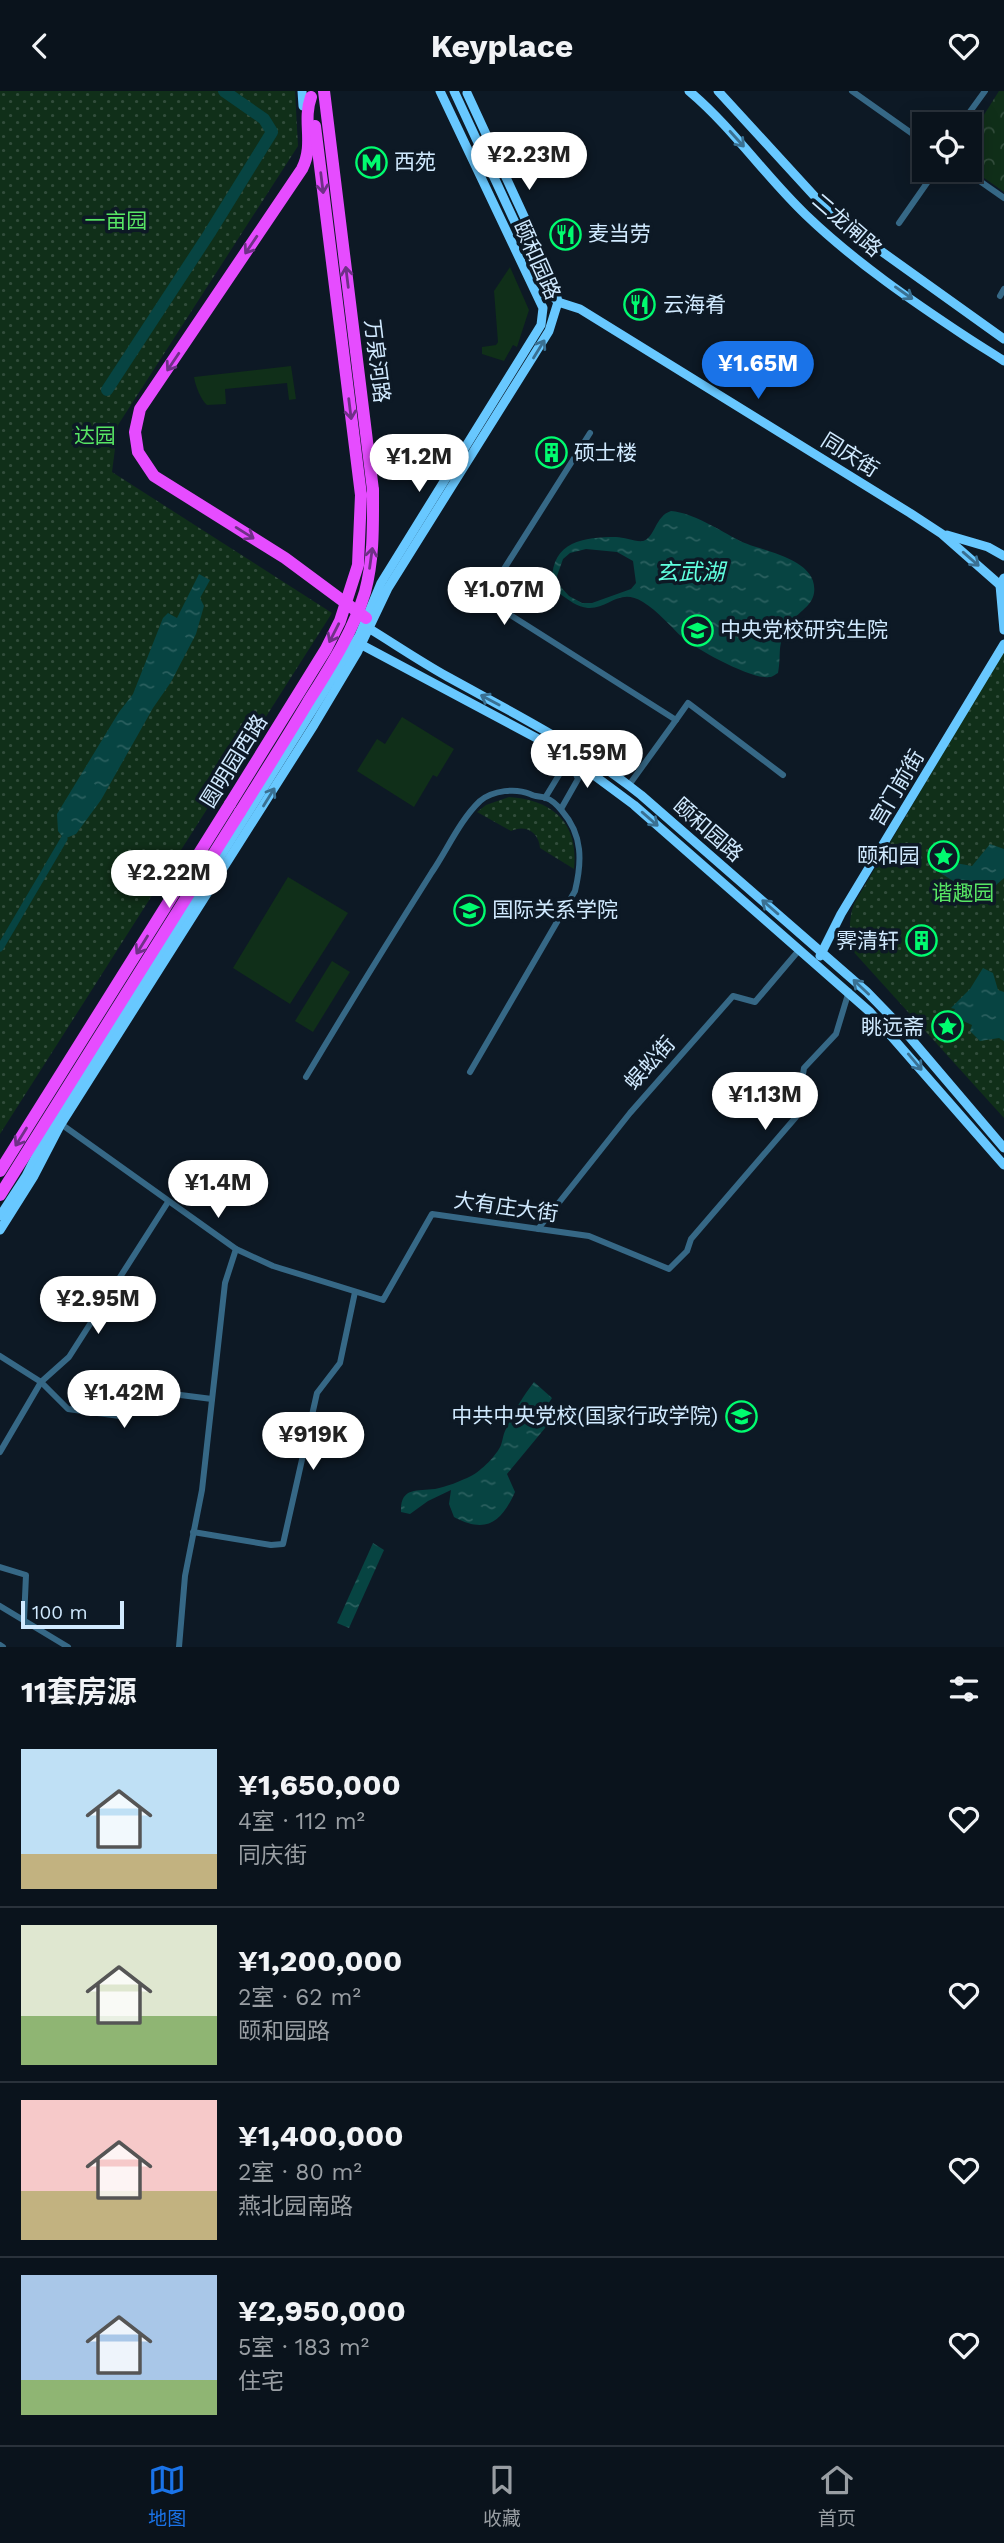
<!DOCTYPE html>
<html lang="zh">
<meta charset="utf-8">
<style>
body{margin:0;font-family:"Work Sans","Noto Sans SC",sans-serif;background:#131c25;color:#f1f3f6;height:100vh;display:flex;flex-direction:column;font-size:26px;white-space:nowrap}
*{box-sizing:border-box;margin:0}
p{font-size:23px;color:#999ea3}
.icon{flex:none;width:38px;height:38px;fill:none;stroke:currentColor;stroke-width:2;stroke-linecap:round;stroke-linejoin:round}
.map{position:relative;height:1556px;overflow:hidden}
.side{display:flex;flex-direction:column;background:#0a131c;flex:1}
.side>*{flex:none}
.tools{position:absolute;left:912px;top:21px;display:grid;gap:14px}
.tools a{display:grid;place-items:center;width:70px;height:70px;border-radius:0px;background:#0a131c;box-shadow:0 4px 18px #0003,0 0 0 2px #2a323b;font-size:35px}
.scale{position:absolute;left:21px;bottom:18px;width:103px;box-sizing:border-box;padding-left:7px;border:4px solid #d1eaff;border-top:0;font-size:19px;line-height:24px;white-space:nowrap;color:#d1eaff;-webkit-text-stroke:5px #0d1925;paint-order:stroke}
.price{position:absolute;translate:-50% -60px;padding:0 16px;border-radius:24px;background:#fff;color:#222;font-size:23px;line-height:46px;filter:drop-shadow(0 2px 4px #0008)}
.price::after{content:'';position:absolute;left:50%;top:42px;width:21px;height:16px;margin-left:-10px;background:inherit;clip-path:polygon(0 0,100% 0,50% 100%)}
.price.selected{background:#1a73e8;color:#fff}
ul{padding:0;list-style:none}
li{display:flex;align-items:center;gap:21px;height:175px;padding:0 21px}
li+li{border-top:2px solid #2a323b}
li span{display:grid;place-items:center;flex:none;width:196px;height:140px;border-radius:0px;color:#555}
li>.icon{margin-inline-start:auto}
span .icon{width:84px;height:84px;fill:#fffc;stroke-width:1}
li b{font-size:30px}
h2{display:flex;justify-content:space-between;align-items:center;height:84px;padding:0 21px;font-size:30px}
header{display:flex;justify-content:space-between;align-items:center;height:91px;padding:0 21px;background:#0a131c;font-size:32px;font-weight:700}
.dock{display:flex;justify-content:space-around;align-items:center;height:98px;border-top:2px solid #2a323b;background:#0a131c;font-size:19px;color:#999ea3}
.dock a{display:grid;justify-items:center;gap:4px}
.dock .selected{color:#1a73e8}
.map>svg:first-child{display:block}
</style>
<header><svg class="icon" aria-label="back" viewBox="0 0 24 24"><path d="M15 5l-7 7 7 7"/></svg>Keyplace<svg class="icon" aria-label="heart" viewBox="0 0 24 24"><path d="M12 20l-8-8c-3-5 5-10 8-4 3-6 11-1 8 4z"/></svg></header>
<div class="map">
<svg width="1004" height="1556" viewBox="0 0 1004 1556">
<defs>
<pattern id="forest-crowns" width="20" height="18" patternUnits="userSpaceOnUse" patternTransform="scale(1.75)"><rect width="20" height="18" fill="#102f19"/><path d="M2 6a3 3 0 1 1 6 0M12 15a3 3 0 1 1 6 0" fill="none" stroke="#324d3c"/></pattern>
<pattern id="park-dots" width="8" height="8" patternUnits="userSpaceOnUse" patternTransform="scale(1.75)"><rect width="8" height="8" fill="#102f19"/><path d="M2 2h.1M6 6h.1" fill="none" stroke="#324d3c" stroke-width="1.8" stroke-linecap="round"/></pattern>
<pattern id="water-ripples" width="26" height="14" patternUnits="userSpaceOnUse" patternTransform="scale(1.75)"><rect width="26" height="14" fill="#074442"/><path d="M2 4q2-2 4 0t4 0M15 11q2-2 4 0t4 0" fill="none" stroke="#2a5f5e"/></pattern>
</defs>
<rect width="100%" height="100%" fill="#0d1925"/>
<g fill="#102f19">
<path d="M510 176 529 219 517 256 513 254 504 270 482 263V256L496 254 498 251 494 200Z"/>
<path d="M291 275 296 308 289 309 287 292 225 298 226 313 207 314C201 309 195 294 194 286Z"/>
<path d="M402 626 454 658 437 686 433 684 414 716 357 680 377 648 385 653Z"/>
<path d="M288 786 348 822 290 913 233 877Z"/>
<path d="M332 870 350 881 313 941 295 930Z"/>
</g>
<path fill="url(#forest-crowns)" d="M999 0H1004V101L970 77V46Z"/>
<g fill="url(#park-dots)">
<path d="M0 0H295L298 55 118 334 112 381 332 522 0 1043Z"/>
<path d="M1004 559V1027L851 858C850 842 848 826 855 811Z"/>
<path d="M509 706C553 709 579 732 574 778L540 757C539 741 525 733 511 740L477 721 486 714Z"/>
</g>
<g fill="url(#water-ripples)" fill-rule="evenodd">
<path d="M671 420C694 422 719 439 740 450 760 460 819 467 814 502 812 516 795 523 788 535 776 555 782 562 778 582 774 584 773 586 769 586 752 589 696 558 683 547 670 535 658 520 643 511 619 496 609 518 588 517 577 516 569 509 560 503 555 499 552 496 552 490 552 450 584 446 616 446 624 446 635 451 643 450 655 447 655 425 671 420ZM586 458 617 461 633 470 636 492 631 498 592 512H582L569 505 559 494 557 485 563 468 570 462Z"/>
<path d="M199 483 210 489 200 507 204 515 196 543 171 591 153 617 101 709 76 743 64 748 58 740 57 723 119 621 133 603 163 527 168 522 177 527Z"/>
<path d="M990 753 1004 758V787L988 801 974 803 934 778V774L939 769 972 775Z"/>
<path d="M983 877 993 882 998 899 1004 901V950L999 947 980 950 970 940 972 934 961 929H953L949 925V922H953L955 918 951 917 970 898Z"/>
<path d="M534 1291 552 1307 542 1322 550 1331 507 1383 515 1401C501 1432 486 1443 454 1426L449 1413 451 1399 428 1410 410 1423 401 1421C400 1396 417 1400 435 1398 446 1396 461 1390 471 1385 481 1380 497 1364 501 1354 503 1349 503 1343 506 1338 513 1322 523 1305 534 1291Z"/>
<path d="M373 1452 384 1459 349 1537 337 1532Z"/>
</g>
<g fill="none" stroke-linecap="round" stroke-linejoin="round">
<path stroke="#074442" stroke-width="7" d="M0 857 64 748"/>
<path stroke="#074442" stroke-width="12" d="M107 299 209 143 272 41 264 28 224 0"/>
<g stroke="#366886" stroke-width="6">
<path d="M852 0 924 51"/>
<path d="M961 33 985 0"/>
<path d="M964 79 1004 107"/>
<path d="M899 132 936 79"/>
<path d="M1000 205 1004 198"/>
<path d="M590 342 485 508 676 629 629 694"/>
<path d="M676 629 688 612 783 684"/>
<path d="M545 707 562 679 573 676 576 671"/>
<path d="M561 718 578 688 573 676"/>
<path d="M306 986C347 917 389 849 432 781 447 759 460 729 480 710 493 699 516 697 530 703 535 706 540 705 546 707 552 709 558 715 562 720 583 744 582 771 575 800L470 981"/>
<path d="M61 1033 236 1158 273 1175 383 1209 432 1123 589 1145 669 1178 687 1160 691 1148 796 1026 804 977 836 943 849 900"/>
<path d="M538 1138 630 1022 733 905 755 911 800 858"/>
<path d="M0 1265 41 1291 68 1318 127 1326 133 1298 212 1308"/>
<path d="M0 1361 41 1291 69 1266 168 1111"/>
<path d="M193 1441 271 1454 283 1453 317 1302 340 1272 355 1201"/>
<path d="M0 1476 26 1484 24 1529"/>
<path d="M0 1515 68 1556"/>
<path d="M0 1554 3 1556"/>
<path d="M179 1556 185 1485 202 1399 225 1192 236 1158"/>
</g>
<g stroke="#68c8ff" stroke-width="9">
<path d="M302 0 303 15"/>
<path d="M454 0 544 194 557 210"/>
<path d="M689 0C733 37 765 85 806 124 855 171 912 210 968 247 980 255 992 262 1004 270"/>
<path d="M718 0 829 121 853 140 1004 248"/>
<path d="M558 211 580 218 910 422 942 443 1000 494"/>
<path d="M947 444 988 456 1004 465"/>
<path d="M1004 487 1000 494 1004 539"/>
<path d="M370 538C396 554 421 571 448 586 515 623 581 656 641 704L867 901 901 936 1004 1057"/>
<path d="M362 554 542 650 576 671 634 714 870 921 1004 1074"/>
<path d="M820 865 841 823 1004 553"/>
<path d="M0 1125 26 1085 50 1037 359 545 381 492 541 234 543 217 440 0"/>
<path d="M0 1139 34 1085 61 1033 314 634 357 562 388 497 549 240 558 211 553 188 467 2"/>
</g>
<g stroke="#e64cff" stroke-width="12">
<path d="M324 0 373 399"/>
<path d="M311 6C302 31 315 52 302 78L140 318 135 341 138 361 154 385 285 467 366 527"/>
<path d="M315 35 361 404"/>
<path d="M0 1080 230 713"/>
<path d="M0 1104 240 721"/>
</g>
<g stroke="#e64cff" stroke-width="12">
<path d="M230 713 326 558 340 530 358 474 361 404"/>
<path d="M240 721C263 684 286 648 308 611 330 576 353 541 365 501 374 467 373 434 373 399"/>
</g>
</g>
<defs><path id="oneway-shaft" d="M-6 0H5M1.5-3L5.5 0L1.5 3" fill="none" stroke-width="1.6" stroke-linecap="round" stroke-linejoin="round" transform="scale(1.75)"/></defs>
<g stroke="#3a7092">
<use href="#oneway-shaft" transform="translate(737 48) rotate(48)"/>
<use href="#oneway-shaft" transform="translate(904 202) rotate(35)"/>
<use href="#oneway-shaft" transform="translate(539 258) rotate(-58)"/>
<use href="#oneway-shaft" transform="translate(971 468) rotate(41)"/>
<use href="#oneway-shaft" transform="translate(490 609) rotate(-152)"/>
<use href="#oneway-shaft" transform="translate(269 706) rotate(-58)"/>
<use href="#oneway-shaft" transform="translate(650 728) rotate(41)"/>
<use href="#oneway-shaft" transform="translate(770 816) rotate(-139)"/>
<use href="#oneway-shaft" transform="translate(861 896) rotate(-137)"/>
<use href="#oneway-shaft" transform="translate(915 971) rotate(50)"/>
</g>
<g stroke="#6f3087">
<use href="#oneway-shaft" transform="translate(322 92) rotate(83)"/>
<use href="#oneway-shaft" transform="translate(251 154) rotate(124)"/>
<use href="#oneway-shaft" transform="translate(347 186) rotate(-97)"/>
<use href="#oneway-shaft" transform="translate(173 271) rotate(124)"/>
<use href="#oneway-shaft" transform="translate(350 318) rotate(83)"/>
<use href="#oneway-shaft" transform="translate(245 442) rotate(32)"/>
<use href="#oneway-shaft" transform="translate(371 467) rotate(-82)"/>
<use href="#oneway-shaft" transform="translate(334 542) rotate(117)"/>
<use href="#oneway-shaft" transform="translate(142 854) rotate(122)"/>
<use href="#oneway-shaft" transform="translate(21 1046) rotate(122)"/>
</g>
<defs>
<symbol id="metro-ring" viewBox="-11 -11 22 22"><circle r="9.5" fill="#0d1925" stroke="#00fc6f" stroke-width="1.5"/><path d="M-5.5 5V-5H-3L0 0L3-5H5.5V5H3V-.5L0 4L-3-.5V5Z" fill="#00fc6f"/></symbol>
<symbol id="restaurant-ring" viewBox="-11 -11 22 22"><circle r="9.5" fill="#0d1925" stroke="#00fc6f" stroke-width="1.5"/><path d="M-5-6h1v4h1v-4h1v4h1v-4h1v5L-1.5 .5V6h-2V.5L-5-1ZM5-6V6H3V1.5H1.5Q1.5-4 5-6Z" fill="#00fc6f"/></symbol>
<symbol id="building-ring" viewBox="-11 -11 22 22"><circle r="9.5" fill="#0d1925" stroke="#00fc6f" stroke-width="1.5"/><path d="M-4-6H4V6H1V3H-1V6H-4ZM-2.5-4.3h1.7v1.8h-1.7ZM.8-4.3h1.7v1.8H.8ZM-2.5-1h1.7V.8h-1.7ZM.8-1h1.7V.8H.8Z" fill="#00fc6f"/></symbol>
<symbol id="university-ring" viewBox="-11 -11 22 22"><circle r="9.5" fill="#0d1925" stroke="#00fc6f" stroke-width="1.5"/><path d="M0-5L7-2L0 1L-7-2ZM-4 1L0 2.5L4 1V4Q0 6-4 4Z" fill="#00fc6f"/></symbol>
<symbol id="sight-ring" viewBox="-11 -11 22 22"><circle r="9.5" fill="#0d1925" stroke="#00fc6f" stroke-width="1.5"/><path d="M0-6L1.8-2.2L6-1.7L2.9 1.2L3.7 5.4L0 3.3L-3.7 5.4L-2.9 1.2L-6-1.7L-1.8-2.2Z" fill="#00fc6f"/></symbol>
</defs>
<g fill-rule="evenodd">
<use href="#metro-ring" x="354" y="54" width="35" height="35"/>
<use href="#restaurant-ring" x="548" y="126" width="35" height="35"/>
<use href="#restaurant-ring" x="622" y="196" width="35" height="35"/>
<use href="#building-ring" x="534" y="344" width="35" height="35"/>
<use href="#university-ring" x="680" y="522" width="35" height="35"/>
<use href="#sight-ring" x="926" y="748" width="35" height="35"/>
<use href="#university-ring" x="452" y="802" width="35" height="35"/>
<use href="#building-ring" x="904" y="832" width="35" height="35"/>
<use href="#sight-ring" x="930" y="918" width="35" height="35"/>
<use href="#university-ring" x="724" y="1308" width="35" height="35"/>
</g>
<g text-anchor="middle" stroke-width="7" stroke-linejoin="round" paint-order="stroke">
<g font-size="21" fill="#d1eaff" stroke="#0d1925" text-anchor="start">
<text x="394" y="78">西苑</text>
<text x="588" y="150">麦当劳</text>
<text x="663" y="221">云海肴</text>
<text x="574" y="369">硕士楼</text>
<text x="720" y="546">中央党校研究生院</text>
<text x="920" y="772" text-anchor="end">颐和园</text>
<text x="492" y="826">国际关系学院</text>
<text x="899" y="857" text-anchor="end">霁清轩</text>
<text x="924" y="943" text-anchor="end">眺远斋</text>
<text x="718" y="1332" text-anchor="end">中共中央党校(国家行政学院)</text>
</g>
<g font-size="21" fill="#57e564" stroke="#0d1925">
<text x="116" y="137">一亩园</text>
<text x="95" y="352">达园</text>
<text x="963" y="809">谐趣园</text>
</g>
<g font-size="21" fill="#d1eaff" stroke="#0d1925">
<text transform="translate(847 134) rotate(41)" y="7">二龙闸路</text>
<text transform="translate(537 169) rotate(66)" y="7">颐和园路</text>
<text transform="translate(377 270) rotate(83)" y="7">万泉河路</text>
<text transform="translate(850 364) rotate(32)" y="7">同庆街</text>
<text transform="translate(234 670) rotate(-58)" y="7">圆明园西路</text>
<text transform="translate(897 697) rotate(-59)" y="7">宫门前街</text>
<text transform="translate(708 739) rotate(41)" y="7">颐和园路</text>
<text transform="translate(650 972) rotate(-48)" y="7">蜈蚣街</text>
<text transform="translate(506 1116) rotate(8)" y="7">大有庄大街</text>
</g>
<g font-size="23" font-style="italic" fill="#5fffdf" stroke="#0d1925">
<text x="690" y="489">玄武湖</text>
</g>
</g>
</svg>
<div class="tools">
<a><svg class="icon" aria-label="locate" viewBox="0 0 24 24"><circle cx="12" cy="12" r="6"/><path d="M12 2v4M12 18v4M2 12h4M18 12h4"/></svg></a>
</div>
<div class="scale">100 m</div>
<b class="price" style="left:529px;top:101px">¥2.23M</b>
<b class="price selected" style="left:758px;top:310px">¥1.65M</b>
<b class="price" style="left:419px;top:403px">¥1.2M</b>
<b class="price" style="left:504px;top:536px">¥1.07M</b>
<b class="price" style="left:587px;top:699px">¥1.59M</b>
<b class="price" style="left:169px;top:819px">¥2.22M</b>
<b class="price" style="left:765px;top:1041px">¥1.13M</b>
<b class="price" style="left:218px;top:1129px">¥1.4M</b>
<b class="price" style="left:98px;top:1245px">¥2.95M</b>
<b class="price" style="left:124px;top:1339px">¥1.42M</b>
<b class="price" style="left:313px;top:1381px">¥919K</b>
</div>
<section class="side">
<h2>11套房源<svg class="icon" aria-label="filters" viewBox="0 0 24 24"><path d="M4 7h16M4 17h16"/><circle cx="9" cy="7" r="2"/><circle cx="15" cy="17" r="2"/></svg></h2>
<ul>
<li><span style="background:linear-gradient(#bfe0f5 75%,#c2b280 0)"><svg class="icon" aria-label="home" viewBox="0 0 24 24"><path d="M3 11l9-7 9 7M6 9v11h12V9"/></svg></span><div><b>¥1,650,000</b><p>4室 · 112 m²</p><p>同庆街</p></div><svg class="icon" aria-label="heart" viewBox="0 0 24 24"><path d="M12 20l-8-8c-3-5 5-10 8-4 3-6 11-1 8 4z"/></svg></li>
<li><span style="background:linear-gradient(#dfe7d0 65%,#8fb573 0)"><svg class="icon" aria-label="home" viewBox="0 0 24 24"><path d="M3 11l9-7 9 7M6 9v11h12V9"/></svg></span><div><b>¥1,200,000</b><p>2室 · 62 m²</p><p>颐和园路</p></div><svg class="icon" aria-label="heart" viewBox="0 0 24 24"><path d="M12 20l-8-8c-3-5 5-10 8-4 3-6 11-1 8 4z"/></svg></li>
<li><span style="background:linear-gradient(#f6c9c9 65%,#c2b280 0)"><svg class="icon" aria-label="home" viewBox="0 0 24 24"><path d="M3 11l9-7 9 7M6 9v11h12V9"/></svg></span><div><b>¥1,400,000</b><p>2室 · 80 m²</p><p>燕北园南路</p></div><svg class="icon" aria-label="heart" viewBox="0 0 24 24"><path d="M12 20l-8-8c-3-5 5-10 8-4 3-6 11-1 8 4z"/></svg></li>
<li><span style="background:linear-gradient(#a9c7e8 75%,#8fb573 0)"><svg class="icon" aria-label="home" viewBox="0 0 24 24"><path d="M3 11l9-7 9 7M6 9v11h12V9"/></svg></span><div><b>¥2,950,000</b><p>5室 · 183 m²</p><p>住宅</p></div><svg class="icon" aria-label="heart" viewBox="0 0 24 24"><path d="M12 20l-8-8c-3-5 5-10 8-4 3-6 11-1 8 4z"/></svg></li>
</ul>
</section>
<nav class="dock">
<a class="selected"><svg class="icon" aria-label="map" viewBox="0 0 24 24"><path d="M3 6l6-2 6 2 6-2v14l-6 2-6-2-6 2zM9 4v14M15 6v14"/></svg>地图</a>
<a><svg class="icon" aria-label="saved" viewBox="0 0 24 24"><path d="M7 4h10v16l-5-4-5 4z"/></svg>收藏</a>
<a><svg class="icon" aria-label="home" viewBox="0 0 24 24"><path d="M3 11l9-7 9 7M6 9v11h12V9"/></svg>首页</a>
</nav>
